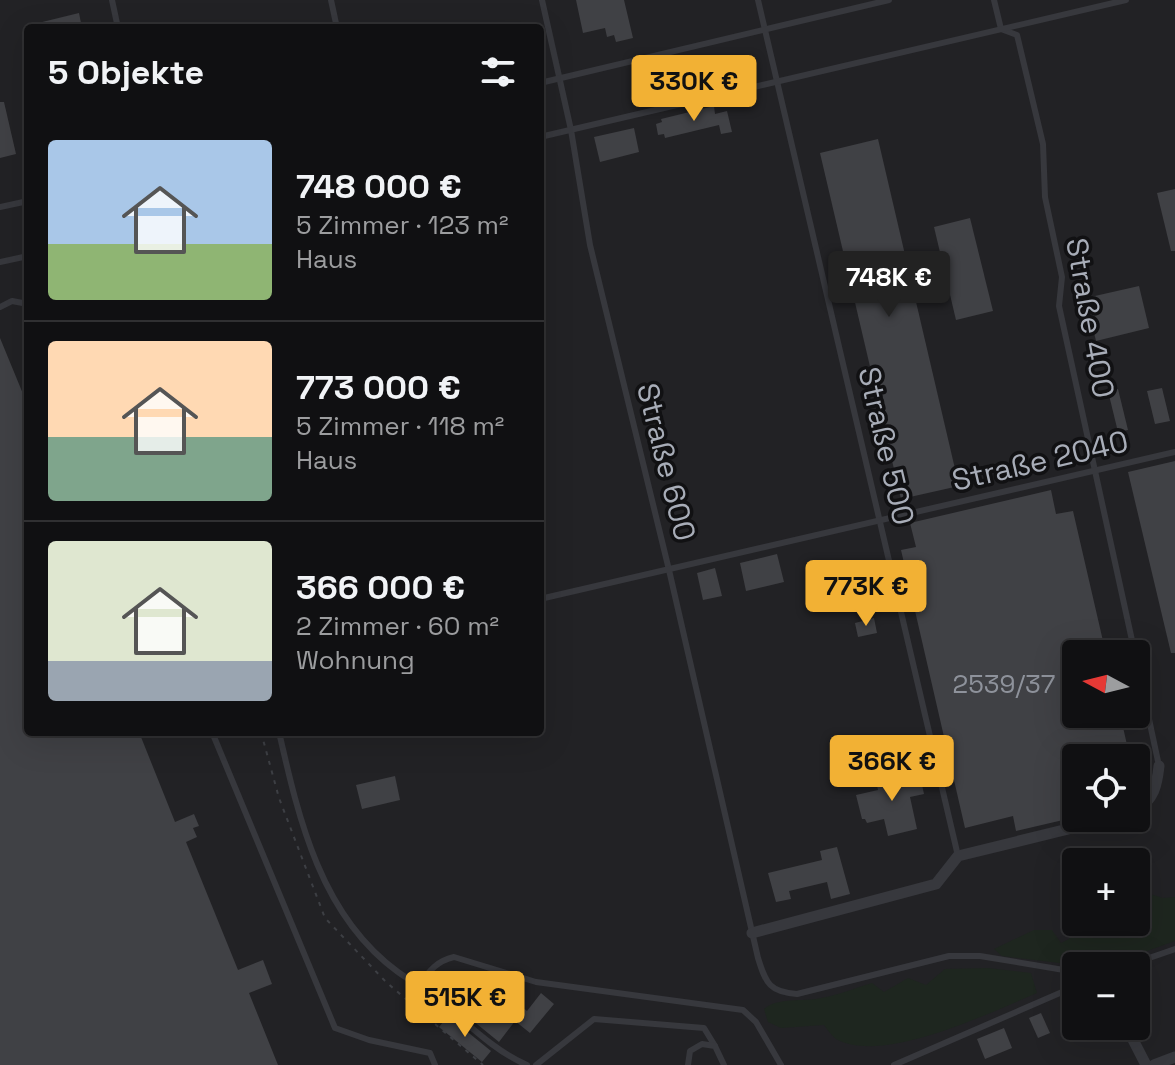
<!DOCTYPE html>
<html lang="de">
<meta charset="utf-8">
<style>
body{margin:0;font-family:"Space Grotesk",sans-serif;background:#1e1e20;color:#f1f3f6;height:100vh;display:flex;flex-direction:column;font-size:30px;white-space:nowrap}
*{box-sizing:border-box;margin:0}
p{font-size:26px;color:#9c9d9f}
.icon{flex:none;width:44px;height:44px;fill:none;stroke:currentColor;stroke-width:2;stroke-linecap:round;stroke-linejoin:round}
.map{position:relative;flex:1;overflow:hidden}
.sheet{position:absolute;left:24px;top:24px;width:520px;height:712px;display:flex;flex-direction:column;background:#101012;border-radius:8px;box-shadow:0 8px 32px #0002,0 0 0 2px #303032}
.sheet>*{flex:none}
.needle{width:52px;rotate:277deg}
.tools{position:absolute;left:1062px;top:640px;display:grid;gap:16px}
.tools a{display:grid;place-items:center;width:88px;height:88px;border-radius:8px;background:#101012;box-shadow:0 8px 32px #0002,0 0 0 2px #303032;font-size:40px}
.price{position:absolute;translate:-50% -68px;padding:0 18px;border-radius:8px;background:#f2b134;color:#111;font-size:26px;line-height:52px;filter:drop-shadow(0 2px 4px #0008)}
.price::after{content:'';position:absolute;left:50%;top:48px;width:24px;height:18px;margin-left:-12px;background:inherit;clip-path:polygon(0 0,100% 0,50% 100%)}
.price.selected{background:#222;color:#fff}
ul{padding:0;list-style:none}
li{display:flex;align-items:center;gap:24px;height:200px;padding:0 24px}
li+li{border-top:2px solid #303032}
li span{display:grid;place-items:center;flex:none;width:224px;height:160px;border-radius:8px;color:#555}
li>.icon{margin-inline-start:auto}
span .icon{width:96px;height:96px;fill:#fffc;stroke-width:1}
li b{font-size:34px}
h2{display:flex;justify-content:space-between;align-items:center;height:96px;padding:0 24px;font-size:34px}
.map>svg:first-child{display:block}
</style>
<div class="map">
<svg width="1175" height="1065" viewBox="0 0 1175 1065">
<rect width="100%" height="100%" fill="#161618"/>
<path fill="#222225" fill-rule="evenodd" d="M0 0H1175V1065H0ZM28 28H540V732H28ZM1076 654H1136V714H1076ZM1076 758H1136V818H1076ZM1076 862H1136V922H1076ZM1076 966H1136V1026H1076Z"/>
<g fill="#1e261f">
<path d="M1147 893 1163 898 1175 897V941L1108 965 1084 966 1002 956 994 949 1034 930H1052L1061 943 1069 939 1076 926 1098 922H1136V896Z"/>
<path d="M988 968 1031 973 1037 993C989 1013 883 1065 836 1039 832 1036 827 1029 824 1025L781 1028 768 1022 764 1009C778 997 803 1002 821 998 839 995 855 988 872 983L884 992 908 978 926 985 945 969Z"/>
</g>
<g fill="#404145">
<path d="M576 0H624L633 38 616 42 614 35 607 37 605 28 583 33Z"/>
<path d="M79 13 82 28H34V24Z"/>
<path d="M0 102H4L16 154 0 158Z"/>
<path d="M714 106 715 114 727 111 732 132 721 134 719 125 665 138 664 134 658 135 656 124 662 122 661 119Z"/>
<path d="M634 128 639 152 600 162 594 137Z"/>
<path d="M878 139 959 486 901 499 820 153Z"/>
<path d="M1175 189V251H1171L1157 193Z"/>
<path d="M970 218 993 311 956 320 934 227Z"/>
<path d="M1139 286 1149 328 1096 341 1086 298Z"/>
<path d="M0 338 28 406V732H139L175 822 194 814 199 826 193 828 197 837 186 842 238 970 263 960 272 984 249 993 278 1065H0Z"/>
<path d="M1162 388 1170 421 1155 424 1147 391Z"/>
<path d="M1118 389 1128 430 1118 432 1108 391Z"/>
<path d="M1175 461V653H1171L1128 472Z"/>
<path d="M1051 490 1056 514 1073 511 1106 654H1076V714H1120L1130 758H1076V817L1016 831 1013 816 965 828 901 550 916 547 910 523Z"/>
<path d="M777 554 784 582 746 591 740 563Z"/>
<path d="M858 561 862 580 834 587 830 568Z"/>
<path d="M715 568 722 596 703 600 697 573Z"/>
<path d="M874 618 877 633 858 637 855 623Z"/>
<path d="M919 771 924 794 910 797 917 829 888 836 884 819 867 823 865 819H862L856 795 878 790 876 781Z"/>
<path d="M395 776 400 800 362 809 356 785Z"/>
<path d="M837 847 850 894 831 899 827 882 789 891 791 899 776 902 768 873 822 860 820 851Z"/>
<path d="M504 992 527 1011 541 993 554 1004 530 1033 515 1021 499 1042 456 1007 467 993 489 1010Z"/>
<path d="M1041 1013 1050 1033 1038 1038 1029 1018Z"/>
<path d="M448 1016 491 1051 482 1062 439 1027Z"/>
<path d="M1004 1028 1012 1048 985 1059 977 1039Z"/>
</g>
<g fill="none" stroke-linecap="round" stroke-linejoin="round">
<path stroke="#3d3f44" stroke-width="2" stroke-dasharray="4 6" stroke-linecap="butt" d="M261 732 279 798 325 918 386 982 483 1065"/>
<g stroke="#37383d" stroke-width="6">
<path d="M112 0 118 28"/>
<path d="M331 0 337 28"/>
<path d="M542 0 571 130 590 245 669 570 758 958C766 984 770 992 797 994L949 956H980L1076 972"/>
<path d="M758 0 958 856"/>
<path d="M994 0 1001 29 1017 35 1043 144 1045 197 1062 277 1059 306 1135 654"/>
<path d="M540 83 889 0"/>
<path d="M540 137 1126 0"/>
<path d="M0 207 28 201"/>
<path d="M0 262 28 256"/>
<path d="M0 307 12 301 28 304"/>
<path d="M540 599 1175 452"/>
<path d="M1136 658 1159 766"/>
<path d="M212 732 335 1028 369 1040 430 1053 435 1065"/>
<path d="M279 732C299 820 321 916 398 972 412 982 426 989 439 1000 466 1022 494 1051 527 1065"/>
<path d="M1126 966 1175 949"/>
<path d="M420 984C430 970 437 961 454 957L536 982 743 1010 756 1022 781 1065"/>
<path d="M536 1065 594 1019 704 1028 715 1046"/>
<path d="M688 1065 690 1051 702 1044 715 1046 724 1065"/>
<path d="M894 1065 1076 986"/>
</g>
<g stroke="#37383d" stroke-width="11">
<path d="M1136 810C1154 800 1157 785 1159 766"/>
<path d="M752 933 936 884 958 856 1113 818"/>
<path d="M1126 1026 1146 1065"/>
<path d="M1154 1065 1175 1057"/>
</g>
</g>
<g text-anchor="middle" stroke-width="7" stroke-linejoin="round" paint-order="stroke">
<g font-size="26" fill="#8e929b">
<text x="1004" y="693">2539/37</text>
</g>
<g font-size="30" fill="#a8adb8" stroke="#111113">
<text transform="translate(1090 318) rotate(80)" y="10">Straße 400</text>
<text transform="translate(886 446) rotate(77)" y="10">Straße 500</text>
<text transform="translate(1040 461) rotate(-13)" y="10">Straße 2040</text>
<text transform="translate(666 462) rotate(76)" y="10">Straße 600</text>
</g>
</g>
</svg>
<div class="tools">
<a><svg class="needle" viewBox="-14 -14 28 28"><path d="M0-13l5 13h-10z" fill="#e53935"/><path d="M0 13l5-13h-10z" fill="#9c9d9f"/></svg></a>
<a><svg class="icon" aria-label="locate" viewBox="0 0 24 24"><circle cx="12" cy="12" r="6"/><path d="M12 2v4M12 18v4M2 12h4M18 12h4"/></svg></a>
<a>+</a>
<a>−</a>
</div>
<b class="price" style="left:694px;top:123px">330K €</b>
<b class="price selected" style="left:889px;top:319px">748K €</b>
<b class="price" style="left:866px;top:628px">773K €</b>
<b class="price" style="left:892px;top:803px">366K €</b>
<b class="price" style="left:465px;top:1039px">515K €</b>
<section class="sheet">
<h2>5 Objekte<svg class="icon" aria-label="filters" viewBox="0 0 24 24"><path d="M4 7h16M4 17h16"/><circle cx="9" cy="7" r="2"/><circle cx="15" cy="17" r="2"/></svg></h2>
<ul>
<li><span style="background:linear-gradient(#a9c7e8 65%,#8fb573 0)"><svg class="icon" aria-label="home" viewBox="0 0 24 24"><path d="M3 11l9-7 9 7M6 9v11h12V9"/></svg></span><div><b>748 000 €</b><p>5 Zimmer · 123 m²</p><p>Haus</p></div></li>
<li><span style="background:linear-gradient(#ffd9b3 60%,#7fa58c 0)"><svg class="icon" aria-label="home" viewBox="0 0 24 24"><path d="M3 11l9-7 9 7M6 9v11h12V9"/></svg></span><div><b>773 000 €</b><p>5 Zimmer · 118 m²</p><p>Haus</p></div></li>
<li><span style="background:linear-gradient(#dfe7d0 75%,#9aa5b1 0)"><svg class="icon" aria-label="home" viewBox="0 0 24 24"><path d="M3 11l9-7 9 7M6 9v11h12V9"/></svg></span><div><b>366 000 €</b><p>2 Zimmer · 60 m²</p><p>Wohnung</p></div></li>
</ul>
</section>
</div>
